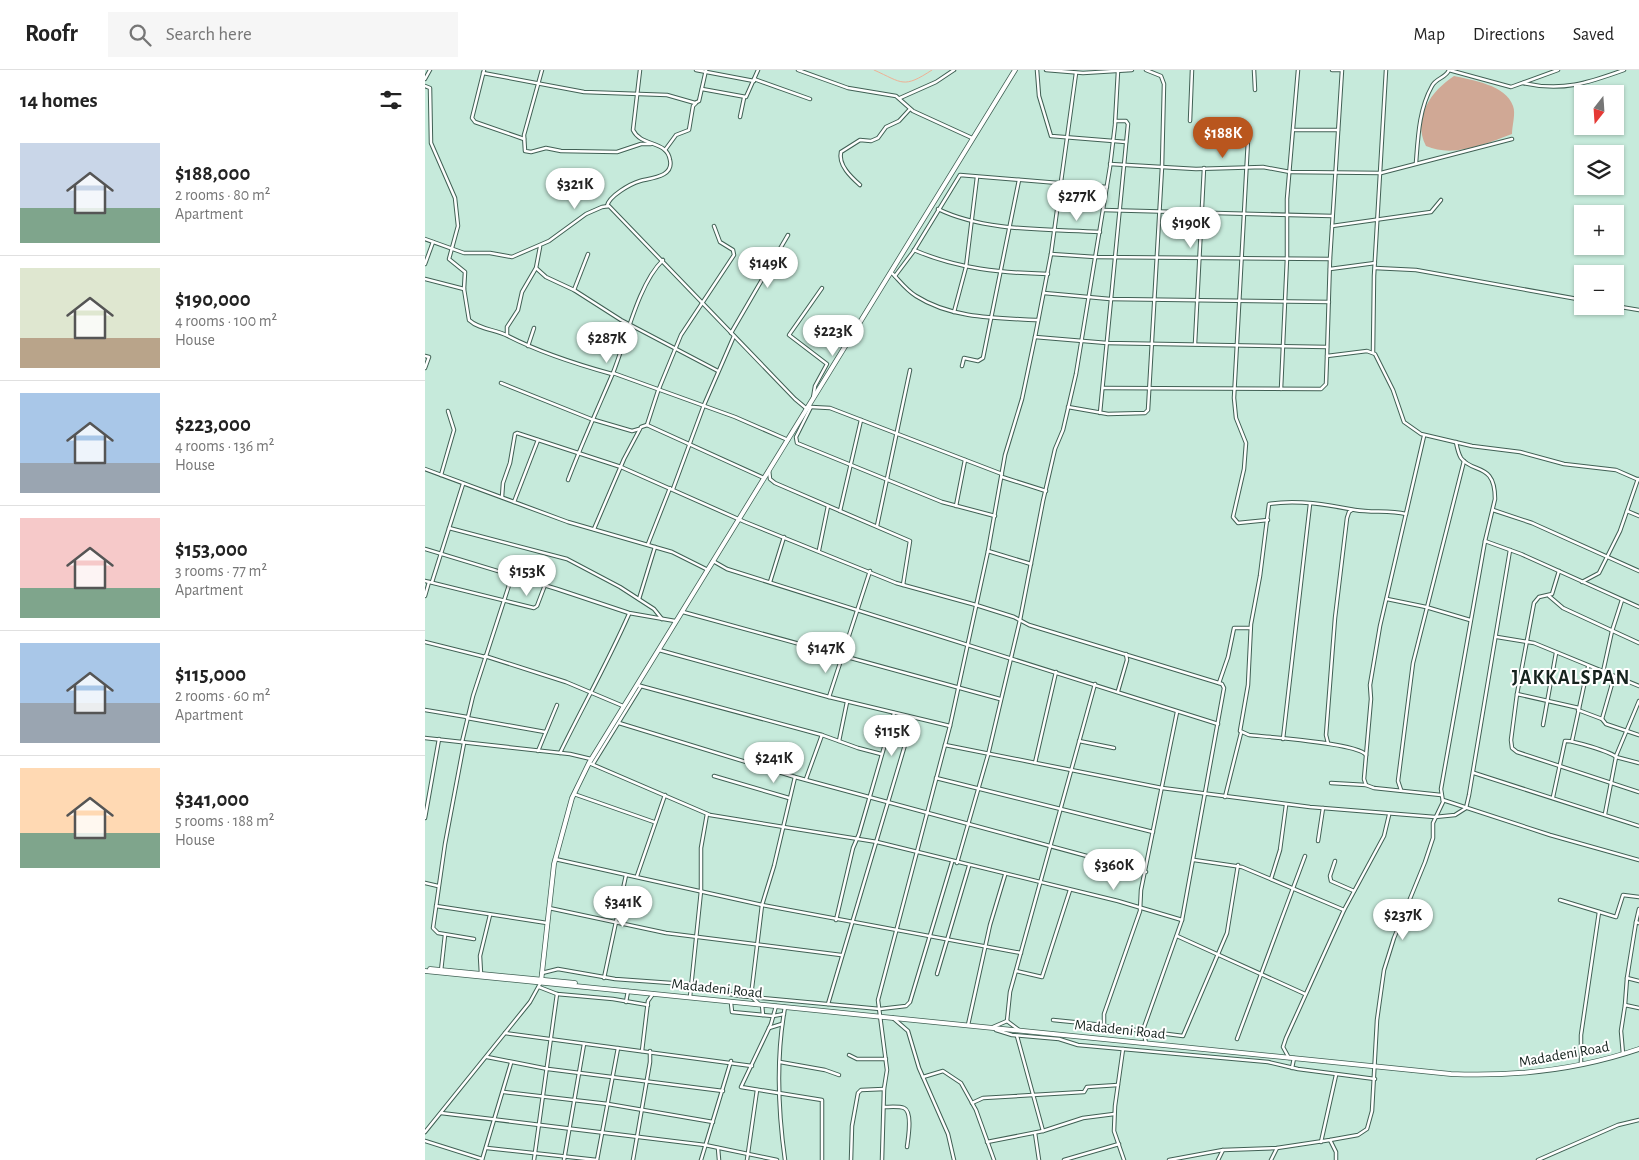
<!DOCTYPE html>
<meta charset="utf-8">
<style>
body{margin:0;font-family:"Alegreya Sans",sans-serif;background:#f6f6f6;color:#222;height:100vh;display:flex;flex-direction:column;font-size:19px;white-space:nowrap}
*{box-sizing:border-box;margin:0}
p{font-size:16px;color:#767676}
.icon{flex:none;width:28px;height:28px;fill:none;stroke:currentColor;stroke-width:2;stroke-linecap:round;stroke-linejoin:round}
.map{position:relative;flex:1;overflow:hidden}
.side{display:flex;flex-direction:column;background:#fff;width:425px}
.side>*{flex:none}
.needle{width:32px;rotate:197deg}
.buttons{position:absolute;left:1149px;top:15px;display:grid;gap:10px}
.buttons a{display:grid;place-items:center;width:50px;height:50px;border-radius:0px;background:#fff;box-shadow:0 1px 4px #0004;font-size:25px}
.price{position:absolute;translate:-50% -42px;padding:0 11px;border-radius:18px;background:#fff;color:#222;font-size:16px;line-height:32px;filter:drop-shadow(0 1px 2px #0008)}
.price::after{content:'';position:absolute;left:50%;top:30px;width:15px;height:11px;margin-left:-8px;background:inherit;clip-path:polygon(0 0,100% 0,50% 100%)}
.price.current{background:#b9561e;color:#fff}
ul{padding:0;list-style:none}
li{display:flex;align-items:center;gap:15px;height:125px;padding:0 20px}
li+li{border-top:1px solid #e0e0e0}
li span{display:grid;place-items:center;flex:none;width:140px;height:100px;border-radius:0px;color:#555}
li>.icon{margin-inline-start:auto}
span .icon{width:60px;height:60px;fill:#fffc;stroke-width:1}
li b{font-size:21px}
h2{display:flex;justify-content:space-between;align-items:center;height:60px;padding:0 20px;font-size:21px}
header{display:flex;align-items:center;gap:30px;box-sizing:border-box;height:70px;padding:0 25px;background:#fff;border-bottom:1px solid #e0e0e0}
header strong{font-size:24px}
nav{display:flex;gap:28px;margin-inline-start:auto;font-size:18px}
.search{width:350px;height:45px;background:#f6f6f6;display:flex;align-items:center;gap:12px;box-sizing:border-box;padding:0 18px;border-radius:0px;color:#767676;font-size:19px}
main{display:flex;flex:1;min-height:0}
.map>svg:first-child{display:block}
</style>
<header>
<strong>Roofr</strong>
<div class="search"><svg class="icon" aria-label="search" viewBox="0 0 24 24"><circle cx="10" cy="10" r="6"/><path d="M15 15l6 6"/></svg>Search here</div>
<nav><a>Map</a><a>Directions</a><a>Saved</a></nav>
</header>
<main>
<section class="side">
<h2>14 homes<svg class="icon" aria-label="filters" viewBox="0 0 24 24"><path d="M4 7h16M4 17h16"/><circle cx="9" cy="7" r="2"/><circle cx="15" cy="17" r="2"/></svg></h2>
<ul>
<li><span style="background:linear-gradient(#c9d6e8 65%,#7fa58c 0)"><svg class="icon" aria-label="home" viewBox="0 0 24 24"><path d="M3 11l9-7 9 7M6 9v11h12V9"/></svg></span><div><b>$188,000</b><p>2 rooms · 80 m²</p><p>Apartment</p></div></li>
<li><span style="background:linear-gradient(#dfe7d0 70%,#b9a48a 0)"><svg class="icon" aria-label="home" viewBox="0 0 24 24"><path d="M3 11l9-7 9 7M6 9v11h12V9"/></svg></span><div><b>$190,000</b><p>4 rooms · 100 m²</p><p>House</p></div></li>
<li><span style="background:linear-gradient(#a9c7e8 70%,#9aa5b1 0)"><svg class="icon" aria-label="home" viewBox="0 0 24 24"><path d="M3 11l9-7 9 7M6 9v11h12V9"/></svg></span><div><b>$223,000</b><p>4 rooms · 136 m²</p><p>House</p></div></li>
<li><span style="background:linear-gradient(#f6c9c9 70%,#7fa58c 0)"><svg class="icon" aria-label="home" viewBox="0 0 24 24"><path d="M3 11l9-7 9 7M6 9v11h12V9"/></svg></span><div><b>$153,000</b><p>3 rooms · 77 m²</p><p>Apartment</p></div></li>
<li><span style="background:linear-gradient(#a9c7e8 60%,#9aa5b1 0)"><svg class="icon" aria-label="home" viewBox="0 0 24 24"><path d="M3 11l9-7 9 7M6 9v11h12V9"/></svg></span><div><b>$115,000</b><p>2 rooms · 60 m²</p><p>Apartment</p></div></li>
<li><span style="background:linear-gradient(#ffd9b3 65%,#7fa58c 0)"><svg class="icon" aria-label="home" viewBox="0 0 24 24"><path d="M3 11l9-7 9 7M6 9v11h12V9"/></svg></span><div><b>$341,000</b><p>5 rooms · 188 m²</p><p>House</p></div></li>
</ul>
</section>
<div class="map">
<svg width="1214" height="1090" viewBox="0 0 1214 1090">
<rect width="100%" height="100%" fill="#c6eadb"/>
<path fill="#d0a895" d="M1029 6C1047 10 1081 15 1088 36 1091 43 1087 56 1087 64 1060 74 1028 88 1001 76 987 48 1006 21 1029 6Z"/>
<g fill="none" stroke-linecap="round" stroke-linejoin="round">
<path stroke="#eeb195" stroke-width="1" d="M449 0C478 13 478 19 507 0"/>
<defs>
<g id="street">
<path d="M59 0 47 48 50 52 99 69"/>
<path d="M117 0 99 65 100 81 106 82 121 78 136 81 192 82 216 74H226"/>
<path d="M271 0 329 11"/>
<path d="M373 0 423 18 471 26 488 41 547 68"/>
<path d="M612 0 614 26 626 66 701 72"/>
<path d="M621 0 658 3 707 0"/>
<path d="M829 0 830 20"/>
<path d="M907 0H917L905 189 902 286 942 281 950 284 968 320 979 352 996 364 1047 376 1095 382 1139 394 1191 400 1214 410"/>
<path d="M1024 0 1086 17 1133 0"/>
<path d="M58 3 159 22 242 25 270 33 274 31 281 0"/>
<path d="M651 3 626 184 610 267 682 273 902 277"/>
<path d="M0 9 5 0"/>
<path d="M329 9 385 29"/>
<path d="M1098 13C1137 22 1163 13 1199 0"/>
<path d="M0 16 5 18 6 73 30 128 33 156 24 189 40 202 39 219 44 250C55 260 70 259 83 266 116 283 151 294 187 304"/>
<path d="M277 19 321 27 333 0"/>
<path d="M475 28 511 12 529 0"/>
<path d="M315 47 319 28"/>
<path d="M765 51 767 0"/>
<path d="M870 60H913"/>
<path d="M823 70 809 328 811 348 821 373 819 399 808 447 813 453 843 450"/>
<path d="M240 80 251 65 264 60 268 36 271 33"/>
<path d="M991 93C993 67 994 39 1007 16 1011 8 1021 8 1024 0"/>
<path d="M685 94 771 99 838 97 865 102 956 103 1087 69"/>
<path d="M435 115C426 107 413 95 416 82L435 70 446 71 453 68 461 57 474 51 485 39"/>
<path d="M182 136C184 126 205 114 215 111 226 108 249 107 245 90 242 70 216 77 208 60L215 0"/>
<path d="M513 139C560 162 623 159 675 162"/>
<path d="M678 140 907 146"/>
<path d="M907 156 1006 142 1016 130"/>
<path d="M0 169 39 183H65L87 187 124 171 161 144 177 137 184 136 370 329 382 339"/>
<path d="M489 180C533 199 577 203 623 204"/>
<path d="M626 184 670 187 905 189"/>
<path d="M0 194 8 172"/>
<path d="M111 198 121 207 149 220 196 250 293 301"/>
<path d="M950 198 991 200 1158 230"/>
<path d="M905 199 950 193"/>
<path d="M466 202C474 210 481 220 491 226 527 249 572 248 613 250"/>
<path d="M470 206 488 182 535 105 682 117"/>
<path d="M0 209 39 219"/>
<path d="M149 220 163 184"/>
<path d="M619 223 685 229 904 232"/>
<path d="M1190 236 1214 240"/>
<path d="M529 242 541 197 552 107"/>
<path d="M306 263 363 165"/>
<path d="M82 265V257L93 240 97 222 111 198 115 177"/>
<path d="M770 274 779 98"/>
<path d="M103 276 109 258"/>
<path d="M948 282 949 206 961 0"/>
<path d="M0 286 4 287 0 298"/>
<path d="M537 296 539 288 553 291 558 288 594 110"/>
<path d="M188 303 310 347 363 370"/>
<path d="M76 313 166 349 207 361 214 359"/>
<path d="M678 318 896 319 901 314 902 286"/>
<path d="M856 319 862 188V129L873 0"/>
<path d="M388 328 390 316 402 294 364 265 397 218"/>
<path d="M386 337 371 367 372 373 517 432 570 446"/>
<path d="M386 337 405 338 577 404"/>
<path d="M643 337 683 344 720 343 723 340 737 97 739 14 736 6 721 0"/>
<path d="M675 343 703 54 701 51H690"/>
<path d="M222 355 339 408"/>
<path d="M999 366 955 556 945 615 946 629 939 709 941 715 949 718 1016 725"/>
<path d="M0 399 143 452 247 482 283 500"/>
<path d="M344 400 345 409 350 413 485 471 478 515"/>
<path d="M16 405 29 360 23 341"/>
<path d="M577 407 621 421"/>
<path d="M143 410C157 373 173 338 188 303 201 271 213 214 238 190"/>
<path d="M248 419 279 335 309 266"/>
<path d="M77 427 78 413 85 393 90 364 92 363 196 397 320 452 471 513 551 535 589 547 604 555 797 614 799 618 757 850 718 960 721 973"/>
<path d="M89 432 113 370"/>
<path d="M531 436 540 390"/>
<path d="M1068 440 1107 453 1214 501"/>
<path d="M415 441 436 350"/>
<path d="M1202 441 1214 446"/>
<path d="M452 456 485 300"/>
<path d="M24 458 142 489 195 517 229 539 237 549"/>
<path d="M169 459 199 389 216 357 222 355 233 321 256 265 309 185 308 180 295 172 289 156"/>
<path d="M1060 471 1096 484 1214 537"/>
<path d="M223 474 245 418"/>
<path d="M0 479 132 519 204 543 250 551"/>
<path d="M394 480 403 436"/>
<path d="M563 481 606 494"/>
<path d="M288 491 302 499 793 654"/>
<path d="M1134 501 1127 524 1114 527 1109 533 1092 624 1086 670 1087 678 1092 682 1214 722"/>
<path d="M0 511 109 538 112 536 120 515"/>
<path d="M7 512 38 414"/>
<path d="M345 512 359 467"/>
<path d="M1157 512 1174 503 1195 461 1213 409"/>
<path d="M0 526 4 512"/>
<path d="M1124 526 1138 538 1214 573"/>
<path d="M214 529 230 477"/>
<path d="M962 529 1001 537 1045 550"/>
<path d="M258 542 575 629"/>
<path d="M1072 567 1109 573 1214 616"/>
<path d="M0 572 60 587"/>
<path d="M234 580 404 627 525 656"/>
<path d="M60 586 141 612 198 636"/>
<path d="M1178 602 1187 561 1197 530"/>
<path d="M794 613 803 587 809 558H825"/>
<path d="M212 615 397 665 433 678 456 684"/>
<path d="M693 621 702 590 701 584"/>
<path d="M1092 624 1154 638"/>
<path d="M404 627 445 501"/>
<path d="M0 640 42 647"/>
<path d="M1153 640 1177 649 1181 654 1214 665"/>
<path d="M752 642 716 820 715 841 679 944V956L758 966 802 863 813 795"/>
<path d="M42 648 120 662"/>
<path d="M1177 649 1189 607"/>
<path d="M194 653 370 707 721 802"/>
<path d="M1118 655 1131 583"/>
<path d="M0 668 145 684 166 689"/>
<path d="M858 669 885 434"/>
<path d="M414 671 422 632"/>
<path d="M654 671 689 678"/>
<path d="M1147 671 1163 597"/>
<path d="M37 672 48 626 87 506"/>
<path d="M39 673 20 774 8 858 13 863 49 869"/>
<path d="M903 673 901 665 910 548 922 448 924 442 927 440"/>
<path d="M520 675 737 718 885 737 1010 747 1030 745 1041 738 1044 725 1085 480"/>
<path d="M113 681 132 635"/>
<path d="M135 683C158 636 183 592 204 544"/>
<path d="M941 685C933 673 843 667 824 665L815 661 823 615 826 554 835 506 844 434C872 429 904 435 930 440 947 443 964 440 981 444"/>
<path d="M1191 686 1214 631"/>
<path d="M1191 687 1214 693"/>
<path d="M164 693 285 745 452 772 693 831 757 850"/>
<path d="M610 693 631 602"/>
<path d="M168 694 216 616"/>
<path d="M1049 703 1214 756"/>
<path d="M289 706 364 728"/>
<path d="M511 708 728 762"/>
<path d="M381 709 397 665"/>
<path d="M906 713 941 715"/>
<path d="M976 720 973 711 988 593 1039 391"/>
<path d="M149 724 229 752"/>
<path d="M800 727 816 663"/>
<path d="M1128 727 1140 671C1147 670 1186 682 1191 687L1180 744"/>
<path d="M1018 730 1125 765 1214 790"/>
<path d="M0 748 14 669"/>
<path d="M893 771 898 738"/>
<path d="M130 789 337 835 596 883"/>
<path d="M769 790 817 797 919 840"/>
<path d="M910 791 905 806 906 811 929 821"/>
<path d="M532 793 563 685 595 550 618 431 630 379 638 360 651 304 685 97 690 55 693 1"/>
<path d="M212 806 240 725"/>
<path d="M846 809 855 780 861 735"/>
<path d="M0 813 13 816"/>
<path d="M1135 830 1191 847 1198 825 1214 827"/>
<path d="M11 836 122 853"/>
<path d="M124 838 241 863 416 885"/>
<path d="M411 850 428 778 434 764 469 643"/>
<path d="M1211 852 1214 839"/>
<path d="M752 866 880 924"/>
<path d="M16 901 20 865"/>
<path d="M591 901 617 907 645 820"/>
<path d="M117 903 133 899 190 909 246 913 315 926 455 939 481 936 485 932 527 792"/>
<path d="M56 904 55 886 65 845"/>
<path d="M512 904 544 796"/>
<path d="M179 908 201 805"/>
<path d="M1202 908 1211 852 1214 853"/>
<path d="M114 917 132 924 188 929 223 935"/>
<path d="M265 927 276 821V778L282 744"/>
<path d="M201 932 203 921"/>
<path d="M306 933 307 942 348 946 359 944"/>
<path d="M334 934 326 926 337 835 349 796 370 707"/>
<path d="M403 934 488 648"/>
<path d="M337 935 338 945"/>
<path d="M1200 935 1202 908 1214 911"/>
<path d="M351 936 346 954 316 1017 397 1030V1090"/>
<path d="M468 948 483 961 494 998 523 1064 529 1090"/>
<path d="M628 950 678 955"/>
<path d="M582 951 585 922 670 614"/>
<path d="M582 951 594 960"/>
<path d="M543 955 565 855 580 805"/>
<path d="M568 957 582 951"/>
<path d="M344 958 357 954"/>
<path d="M571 960 587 965 634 969 653 975 843 992 873 999 950 1009"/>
<path d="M80 963 327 996"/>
<path d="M592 966 618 1061"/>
<path d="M812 969 880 786"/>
<path d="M698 979 690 1036 689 1061 699 1090"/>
<path d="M217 981 223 931 228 924"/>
<path d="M1198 984 1196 961 1200 935 1214 938"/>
<path d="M424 985 432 989H461"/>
<path d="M62 987 123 999 298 1021"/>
<path d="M864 988 858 977 861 968 919 840 959 766 964 745"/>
<path d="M355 992 400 1000 414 1005"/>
<path d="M1156 994V965L1174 842"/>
<path d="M867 998 869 988"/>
<path d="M498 1007 518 1001 536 1013 551 1040 569 1090"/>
<path d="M79 1022 183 1034 288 1052"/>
<path d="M547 1033 558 1028 659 1022 662 1017 693 1015"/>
<path d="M459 1037C464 1037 474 1036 479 1038 488 1042 483 1069 482 1077"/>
<path d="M16 1043 280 1075 352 1090"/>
<path d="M0 1062 105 932 116 912"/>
<path d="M610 1063 614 1090"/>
<path d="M905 1070 911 1082V1090"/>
<path d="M0 1071 57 1089"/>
<path d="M562 1072 618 1061 658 1048 689 1044"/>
<path d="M896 1072 911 1005"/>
<path d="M62 1078 172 1090"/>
<path d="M293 1078 294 1090"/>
<path d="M57 1090 86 993"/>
<path d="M109 1090 132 924"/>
<path d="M139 1090 159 974"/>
<path d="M172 1090 193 978"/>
<path d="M208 1090 225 992V981"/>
<path d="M276 1090 306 991"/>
<path d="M322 1090 332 1020"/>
<path d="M360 1090C353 1040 351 987 360 937"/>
<path d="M426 1090 427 1056 433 1023 436 1020 459 1019"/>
<path d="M457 1090 459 1019 462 1000 453 930 525 656 563 481 580 385 597 329 610 267"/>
<path d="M639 1090 694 1074"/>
<path d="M744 1090 798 1080 852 1078 905 1070 933 1065 942 1059 947 1041 952 950 959 900 969 868 1000 792 1008 768V753L1018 732 1016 719 1060 471 1070 429C1070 392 1048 404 1036 388 1033 383 1032 377 1031 372"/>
<path d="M793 1090 798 1080"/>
<path d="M846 1090 852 1078"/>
<path d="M1113 1090 1193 1055 1214 1050"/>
</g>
<g id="secondary">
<path d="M5 899 150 913"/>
<path d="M0 901 1026 1004C1092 1007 1152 1000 1214 979"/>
<path d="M116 912 129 794 147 728 164 693 590 0"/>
</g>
</defs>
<use href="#street" stroke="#406054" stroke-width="4.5"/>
<use href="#secondary" stroke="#406054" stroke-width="5.5"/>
<use href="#street" stroke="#fff" stroke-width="2.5"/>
<use href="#secondary" stroke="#fff" stroke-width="4"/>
</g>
<g text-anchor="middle" stroke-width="4" stroke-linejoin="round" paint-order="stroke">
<g font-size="15" fill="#16231e" stroke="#fff">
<text transform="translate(292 918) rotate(6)" y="5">Madadeni Road</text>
<text transform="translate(695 959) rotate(6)" y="5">Madadeni Road</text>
<text transform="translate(1139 984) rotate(-10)" y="5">Madadeni Road</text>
</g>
<g font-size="20" font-weight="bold" letter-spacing="1" fill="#16231e" stroke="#fff">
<text x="1146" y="614">JAKKALSPAN</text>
</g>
</g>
</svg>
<div class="buttons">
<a><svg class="needle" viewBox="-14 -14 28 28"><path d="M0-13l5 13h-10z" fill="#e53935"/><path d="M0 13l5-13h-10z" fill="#767676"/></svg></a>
<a><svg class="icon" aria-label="layers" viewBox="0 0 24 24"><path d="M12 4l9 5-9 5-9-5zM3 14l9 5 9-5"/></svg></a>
<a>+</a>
<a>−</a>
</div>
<b class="price current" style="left:798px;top:89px">$188K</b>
<b class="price" style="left:150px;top:140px">$321K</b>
<b class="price" style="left:652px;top:152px">$277K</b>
<b class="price" style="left:766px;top:179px">$190K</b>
<b class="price" style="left:343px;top:219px">$149K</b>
<b class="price" style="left:408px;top:287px">$223K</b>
<b class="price" style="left:182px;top:294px">$287K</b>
<b class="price" style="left:102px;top:527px">$153K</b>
<b class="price" style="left:401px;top:604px">$147K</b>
<b class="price" style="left:467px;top:687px">$115K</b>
<b class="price" style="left:349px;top:714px">$241K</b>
<b class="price" style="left:689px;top:821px">$360K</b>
<b class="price" style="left:198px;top:858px">$341K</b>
<b class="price" style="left:978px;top:871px">$237K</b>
</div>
</main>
